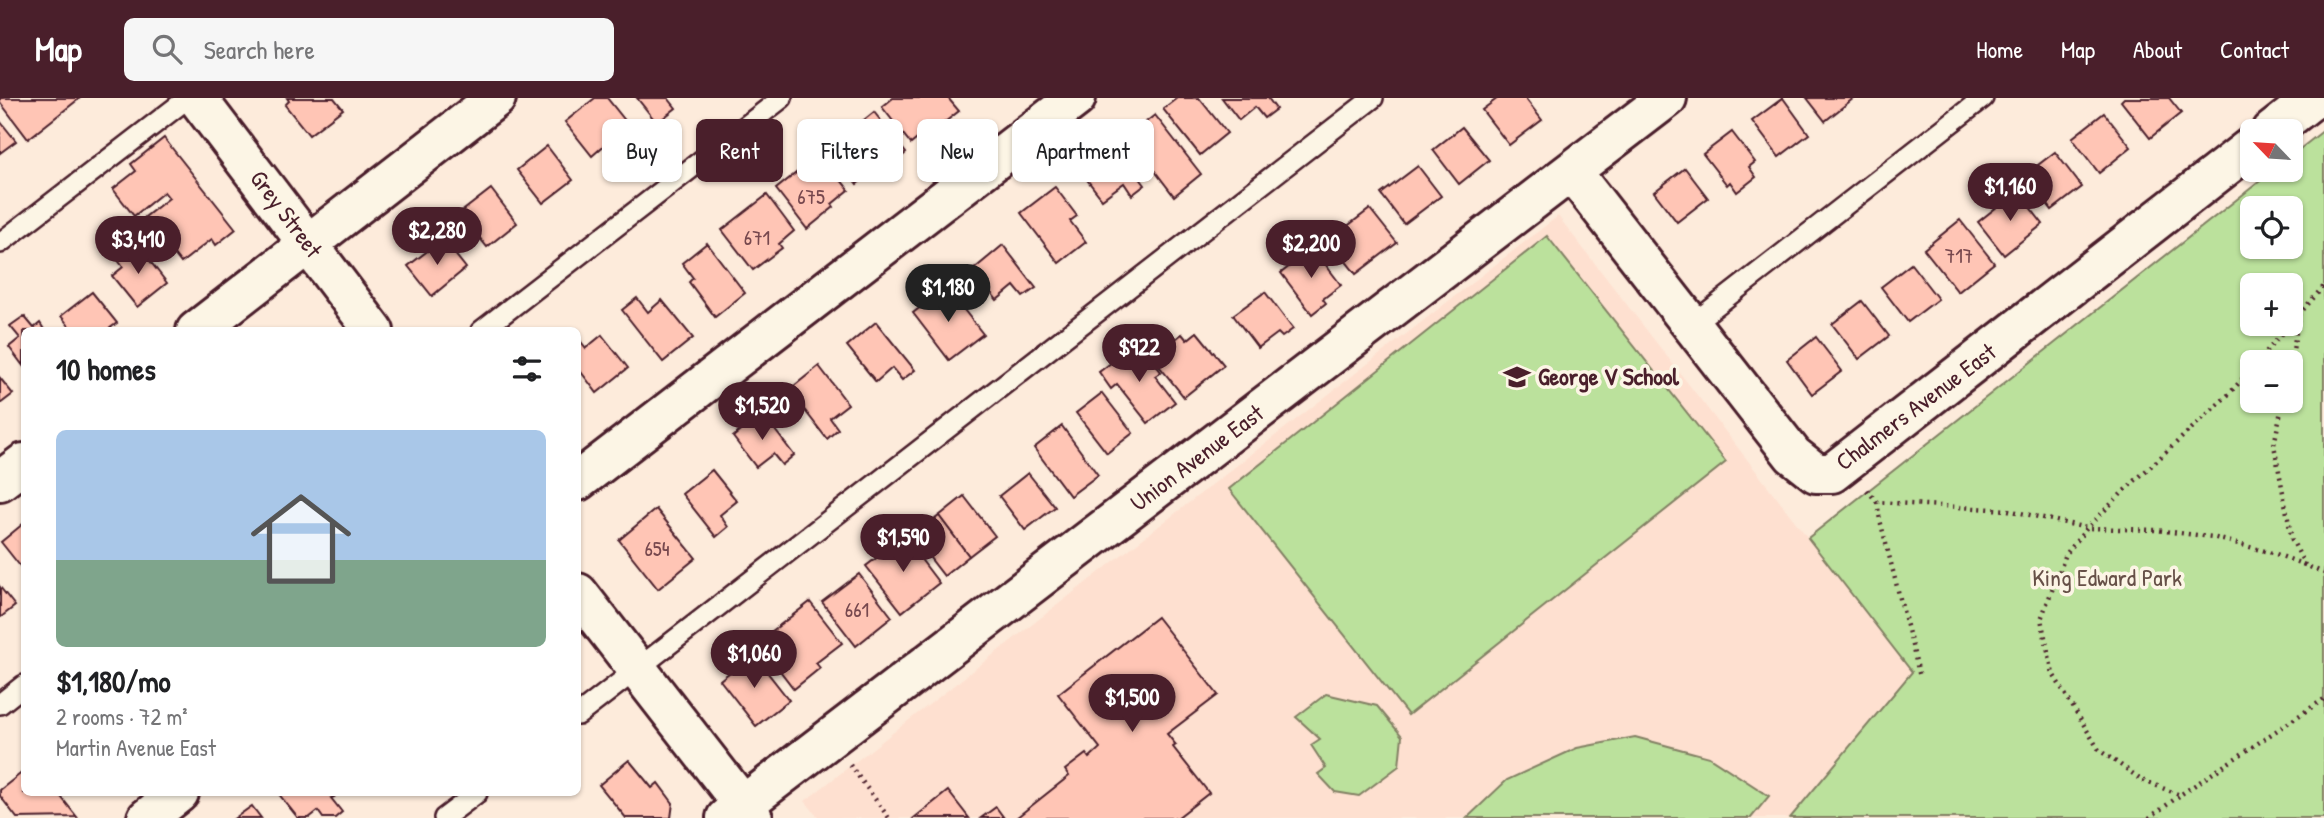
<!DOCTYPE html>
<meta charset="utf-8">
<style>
body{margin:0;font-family:"Patrick Hand",sans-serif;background:#f6f6f6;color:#202124;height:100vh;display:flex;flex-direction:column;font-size:26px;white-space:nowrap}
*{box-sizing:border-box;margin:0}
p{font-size:23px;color:#757577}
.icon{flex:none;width:38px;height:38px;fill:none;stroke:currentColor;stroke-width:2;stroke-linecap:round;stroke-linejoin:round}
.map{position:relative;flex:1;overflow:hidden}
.details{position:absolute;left:21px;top:229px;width:560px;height:469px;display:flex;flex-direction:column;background:#fff;border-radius:10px;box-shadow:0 2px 5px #0004}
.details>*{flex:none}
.banner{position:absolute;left:602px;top:21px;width:665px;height:63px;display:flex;gap:14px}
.needle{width:46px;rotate:295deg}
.fabs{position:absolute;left:2240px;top:21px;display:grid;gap:14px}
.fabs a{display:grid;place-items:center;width:63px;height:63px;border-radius:10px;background:#fff;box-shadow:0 2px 5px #0004;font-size:35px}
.price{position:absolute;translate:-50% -60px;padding:0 16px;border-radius:24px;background:#4a1f2b;color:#fff;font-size:23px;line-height:46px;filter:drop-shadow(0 2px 4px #0008)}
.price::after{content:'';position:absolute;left:50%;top:42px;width:21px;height:16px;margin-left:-10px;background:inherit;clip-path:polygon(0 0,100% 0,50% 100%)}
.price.on{background:#222;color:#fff}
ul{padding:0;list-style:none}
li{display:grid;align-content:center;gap:14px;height:371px;padding:0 35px}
li span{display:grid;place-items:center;height:217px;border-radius:10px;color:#555}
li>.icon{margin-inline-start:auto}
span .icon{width:126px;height:126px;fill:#fffc;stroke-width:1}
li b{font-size:30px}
h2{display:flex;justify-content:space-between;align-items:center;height:84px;padding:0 35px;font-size:30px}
.pill{padding:0 24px;border-radius:10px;background:#fff;box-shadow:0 2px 5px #0004;font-size:24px;line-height:63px}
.pill.on{background:#4a1f2b;color:#fff}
header{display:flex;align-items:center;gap:42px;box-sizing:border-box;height:98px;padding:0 35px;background:#4a1f2b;color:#fff}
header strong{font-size:33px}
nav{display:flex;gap:38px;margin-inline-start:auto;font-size:24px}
.search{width:490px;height:63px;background:#f6f6f6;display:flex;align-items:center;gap:18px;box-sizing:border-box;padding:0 24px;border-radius:10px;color:#757577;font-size:26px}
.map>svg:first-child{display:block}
</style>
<header>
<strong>Map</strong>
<div class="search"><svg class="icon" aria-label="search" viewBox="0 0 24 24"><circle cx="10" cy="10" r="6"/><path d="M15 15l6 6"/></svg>Search here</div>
<nav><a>Home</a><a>Map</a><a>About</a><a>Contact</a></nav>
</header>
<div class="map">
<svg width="2324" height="720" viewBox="0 0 2324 720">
<rect width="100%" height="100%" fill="#fdebdb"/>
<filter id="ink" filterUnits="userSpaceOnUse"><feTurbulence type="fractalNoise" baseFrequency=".0143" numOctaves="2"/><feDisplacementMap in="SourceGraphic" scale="14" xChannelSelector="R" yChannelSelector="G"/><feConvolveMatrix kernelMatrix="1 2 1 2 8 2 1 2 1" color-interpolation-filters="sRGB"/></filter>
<g filter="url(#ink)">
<path fill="#fee0d0" d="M1558 118 1912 574 1790 720H819L805 703Z"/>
<g fill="#bbe19c" stroke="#828064" stroke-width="2" fill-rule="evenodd">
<path d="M2324 32V720H1790L1912 574 1808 440 2274 72H2291V58ZM2252 110H2291V149H2252ZM2291 187V226H2252V187ZM2252 264H2291V303H2252Z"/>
<path d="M1547 138 1726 364 1408 617 1229 391Z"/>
<path d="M1326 596 1377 608 1402 638 1399 668 1359 698 1335 694 1318 676 1326 670 1311 647 1320 641 1296 619Z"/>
<path d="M1635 639 1709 659 1769 698 1751 720H1467L1507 682 1577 650Z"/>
</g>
<g fill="#ffc5b5" stroke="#4a1f2b" stroke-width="2">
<path d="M0 0H80L28 41 0 4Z"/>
<path d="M287 0H334L343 11 309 37 285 7 289 3Z"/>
<path d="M595 0H607L639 40 618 57 608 44 592 58 565 24Z"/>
<path d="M637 0H668L676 10 657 25Z"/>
<path d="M893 0H948L959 13 931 35 928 32 911 46 882 9Z"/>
<path d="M1177 0H1199L1227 35 1200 57 1163 11Z"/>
<path d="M1222 0H1268L1276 11 1264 20 1255 9 1239 22Z"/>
<path d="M1498 0H1525L1542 22 1509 47 1482 12Z"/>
<path d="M1783 0 1809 36 1779 59 1752 23Z"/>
<path d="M1807 0H1854L1825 23Z"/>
<path d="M2124 0H2169L2181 15 2150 40 2121 3Z"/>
<path d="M874 14 906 55 878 77 874 72 857 86 829 50Z"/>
<path d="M2104 15 2131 49 2099 75 2072 40Z"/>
<path d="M1155 17 1201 76 1174 98 1128 38Z"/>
<path d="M0 23 16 43 0 55Z"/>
<path d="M1462 29 1489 62 1459 86 1433 52Z"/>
<path d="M1732 34 1755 64 1749 69 1756 79 1737 94 1730 84 1727 87 1703 56Z"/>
<path d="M164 40 236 131 216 147 212 141 181 165 145 119 169 100 164 94 134 118 113 91 136 73 131 66Z"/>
<path d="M1113 44 1145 87 1132 97 1124 85 1102 101 1078 70Z"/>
<path d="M547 48 573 82 543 105 517 72Z"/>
<path d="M2055 54 2082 89 2052 112 2025 77Z"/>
<path d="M820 56 849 92 832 106 834 109 807 131 776 91Z"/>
<path d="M1418 68 1441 98 1404 126 1381 96Z"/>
<path d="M1685 70 1708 100 1677 124 1654 94Z"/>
<path d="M1055 89 1077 118 1070 123 1086 144 1059 165 1021 115Z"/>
<path d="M491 91 517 125 487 149 460 115Z"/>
<path d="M2017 93 2043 126 2004 157 1978 124Z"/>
<path d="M767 97 794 133 779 146 782 150 753 172 722 132Z"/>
<path d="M1370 111 1397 145 1356 176 1329 142Z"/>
<path d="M1960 122 1994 165 1958 194 1924 151Z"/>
<path d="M443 141 466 170 432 198 408 168Z"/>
<path d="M707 145 745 195 715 219 689 184 693 180 682 165Z"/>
<path d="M126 147 136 159 143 154 167 185 137 209 112 178 123 169 114 157Z"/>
<path d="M1003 147 1036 190 1023 199 1014 188 997 202 973 172Z"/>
<path d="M1313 150 1341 187 1323 201 1326 205 1312 216 1281 175Z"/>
<path d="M1911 166 1938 201 1908 224 1881 189Z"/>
<path d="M946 189 983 236 949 262 913 215Z"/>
<path d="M92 194 117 225 106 233H73L61 218Z"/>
<path d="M1265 194 1293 231 1282 239 1278 235 1258 250 1233 217Z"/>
<path d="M637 200 648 214 662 202 693 240 663 264 622 212Z"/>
<path d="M1862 203 1889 238 1859 261 1832 226Z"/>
<path d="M24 218 34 230 40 225 45 233H24V269L9 249 20 240 10 228Z"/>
<path d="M876 224 915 272 902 282 892 270 876 284 847 248Z"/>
<path d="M1197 234 1224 267 1184 299 1152 259 1182 236 1187 242Z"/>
<path d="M602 237 628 270 597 295 578 270V240L586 250Z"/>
<path d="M1816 239 1842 273 1812 296 1787 262Z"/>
<path d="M1132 249 1143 263 1149 258 1161 274 1155 278 1175 304 1148 325 1117 286 1111 291 1099 274Z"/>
<path d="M819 268 848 306 830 320 838 331 827 341 789 292Z"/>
<path d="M0 280 13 296 0 306Z"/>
<path d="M1102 295 1133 335 1107 355 1076 315Z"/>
<path d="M762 315 794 357 782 367 773 356 756 369 733 339Z"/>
<path d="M1062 328 1098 377 1070 398 1034 350Z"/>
<path d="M712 372 737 403 720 417 728 429 716 439 682 396Z"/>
<path d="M1028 375 1055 409 1025 432 999 398Z"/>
<path d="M964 398 995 438 969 458 939 418Z"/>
<path d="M656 411 696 460 658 491 619 442Z"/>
<path d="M939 418 969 458 944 478 913 438Z"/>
<path d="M24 425V473L1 444Z"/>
<path d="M904 439 939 485 902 514 866 468Z"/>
<path d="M859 476 892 519 856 548 822 504Z"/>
<path d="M0 489 15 508 1 519 0 518Z"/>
<path d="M810 504 842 545 816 565 820 570 794 591 758 544Z"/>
<path d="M1157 519 1218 597 1167 636 1176 647 1173 649 1209 695 1177 720H1016L1069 678 1065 672 1086 656 1089 660 1100 650 1058 596Z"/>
<path d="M753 556 789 602 756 628 720 582Z"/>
<path d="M629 662 652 690 658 685 673 705 671 720H626L599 687Z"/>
<path d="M24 673V695H58L77 719 17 720 0 698V692Z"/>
<path d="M948 693 969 720H914Z"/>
<path d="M278 695H330L334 699 331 700 342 714 335 720H323L318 713 309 720H298Z"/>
<path d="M252 708 261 720H235Z"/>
<path d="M996 709 1004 720H981Z"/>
</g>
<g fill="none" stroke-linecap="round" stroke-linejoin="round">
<defs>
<g id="lane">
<path d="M0 145 188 0"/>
<path d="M1691 227 1983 0"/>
<path d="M481 233 782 0"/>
<path d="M0 606 24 587"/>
<path d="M578 617 1373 0"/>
<path d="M444 720 477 695"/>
</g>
<g id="street">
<path d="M2272 33 2314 0"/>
<path d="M1572 74 1793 357 1816 375H1832L2252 48"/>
<path d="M196 233 496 0"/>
<path d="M0 383 24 365"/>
<path d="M578 383 1076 0"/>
<path d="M147 720 179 695"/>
<path d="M726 720 1667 0"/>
</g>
<g id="secondary">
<path d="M197 0 374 233"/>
<path d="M578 495 753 720"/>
</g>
</defs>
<use href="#lane" stroke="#4a1f2b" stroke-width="24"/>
<use href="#street" stroke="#4a1f2b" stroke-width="44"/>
<use href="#secondary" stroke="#4a1f2b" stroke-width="44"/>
<g stroke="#4a1f2b" stroke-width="4.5" stroke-dasharray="2 5" stroke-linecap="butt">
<path d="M2257 264 2324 188"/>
<path d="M2291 264 2299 217"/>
<path d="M2252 270 2229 296 2125 392 2087 430 2066 456 2041 521 2053 576 2099 652 2142 682 2180 697 2324 601"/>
<path d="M2283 303 2274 347 2292 442 2305 467 2324 475"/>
<path d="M1867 392 1877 404 2008 412 2087 430 2156 432 2212 439 2276 456 2305 467"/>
<path d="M1877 404 1880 422 1920 579"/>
<path d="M850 667 889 720"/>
<path d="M2149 720 2179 698"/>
</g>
<use href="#lane" stroke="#fcf5e5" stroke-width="19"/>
<use href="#street" stroke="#fcf5e5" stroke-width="38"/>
<use href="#secondary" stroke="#fcf5e5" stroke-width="38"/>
</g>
</g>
<defs>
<symbol id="school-bare" viewBox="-9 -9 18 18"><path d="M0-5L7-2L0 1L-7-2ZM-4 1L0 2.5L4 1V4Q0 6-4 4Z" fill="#4a1f2b" stroke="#fcf5e5" stroke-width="2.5" paint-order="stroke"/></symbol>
</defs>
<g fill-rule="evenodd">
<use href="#school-bare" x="1498" y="260" width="38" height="38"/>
</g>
<g text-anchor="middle" stroke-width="7" stroke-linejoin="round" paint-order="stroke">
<g font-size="21" fill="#77484e">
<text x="811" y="106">675</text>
<text x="757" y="147">671</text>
<text x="1959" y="165">717</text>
<text x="657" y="458">654</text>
<text x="857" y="519">661</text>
</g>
<g font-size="24" fill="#4a1f2b" stroke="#fcf5e5">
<text transform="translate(286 116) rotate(53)" y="8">Grey Street</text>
<text transform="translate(1916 309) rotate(-37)" y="8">Chalmers Avenue East</text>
<text transform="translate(1197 360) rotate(-37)" y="8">Union Avenue East</text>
</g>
<g font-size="24" font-weight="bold" fill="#4a1f2b" stroke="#fcf5e5" text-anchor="start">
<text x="1538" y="287">George V School</text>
</g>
<g font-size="24" fill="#665047" stroke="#fcf5e5">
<text x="2107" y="488">King Edward Park</text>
</g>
</g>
</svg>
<div class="fabs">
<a><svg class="needle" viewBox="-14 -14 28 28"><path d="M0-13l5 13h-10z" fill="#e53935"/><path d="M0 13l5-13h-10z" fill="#757577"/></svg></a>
<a><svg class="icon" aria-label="locate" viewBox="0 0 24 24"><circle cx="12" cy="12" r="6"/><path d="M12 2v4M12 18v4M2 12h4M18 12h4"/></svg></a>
<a>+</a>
<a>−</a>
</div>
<b class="price" style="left:2010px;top:125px">$1,160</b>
<b class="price" style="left:437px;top:169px">$2,280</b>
<b class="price" style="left:138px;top:178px">$3,410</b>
<b class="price" style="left:1311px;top:182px">$2,200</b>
<b class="price on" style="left:948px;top:226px">$1,180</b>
<b class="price" style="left:1139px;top:286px">$922</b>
<b class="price" style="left:762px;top:344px">$1,520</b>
<b class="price" style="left:903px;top:476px">$1,590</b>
<b class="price" style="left:754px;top:592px">$1,060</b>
<b class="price" style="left:1132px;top:636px">$1,500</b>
<div class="banner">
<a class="pill">Buy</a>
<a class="pill on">Rent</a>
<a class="pill">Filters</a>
<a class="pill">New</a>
<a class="pill">Apartment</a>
</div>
<section class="details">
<h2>10 homes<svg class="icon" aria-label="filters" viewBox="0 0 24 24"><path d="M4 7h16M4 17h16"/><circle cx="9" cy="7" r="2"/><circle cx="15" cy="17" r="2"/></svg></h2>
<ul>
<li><span style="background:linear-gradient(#a9c7e8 60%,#7fa58c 0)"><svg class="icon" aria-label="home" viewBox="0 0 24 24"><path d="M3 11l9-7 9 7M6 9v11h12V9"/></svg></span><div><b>$1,180/mo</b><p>2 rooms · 72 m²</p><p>Martin Avenue East</p></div></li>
</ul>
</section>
</div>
